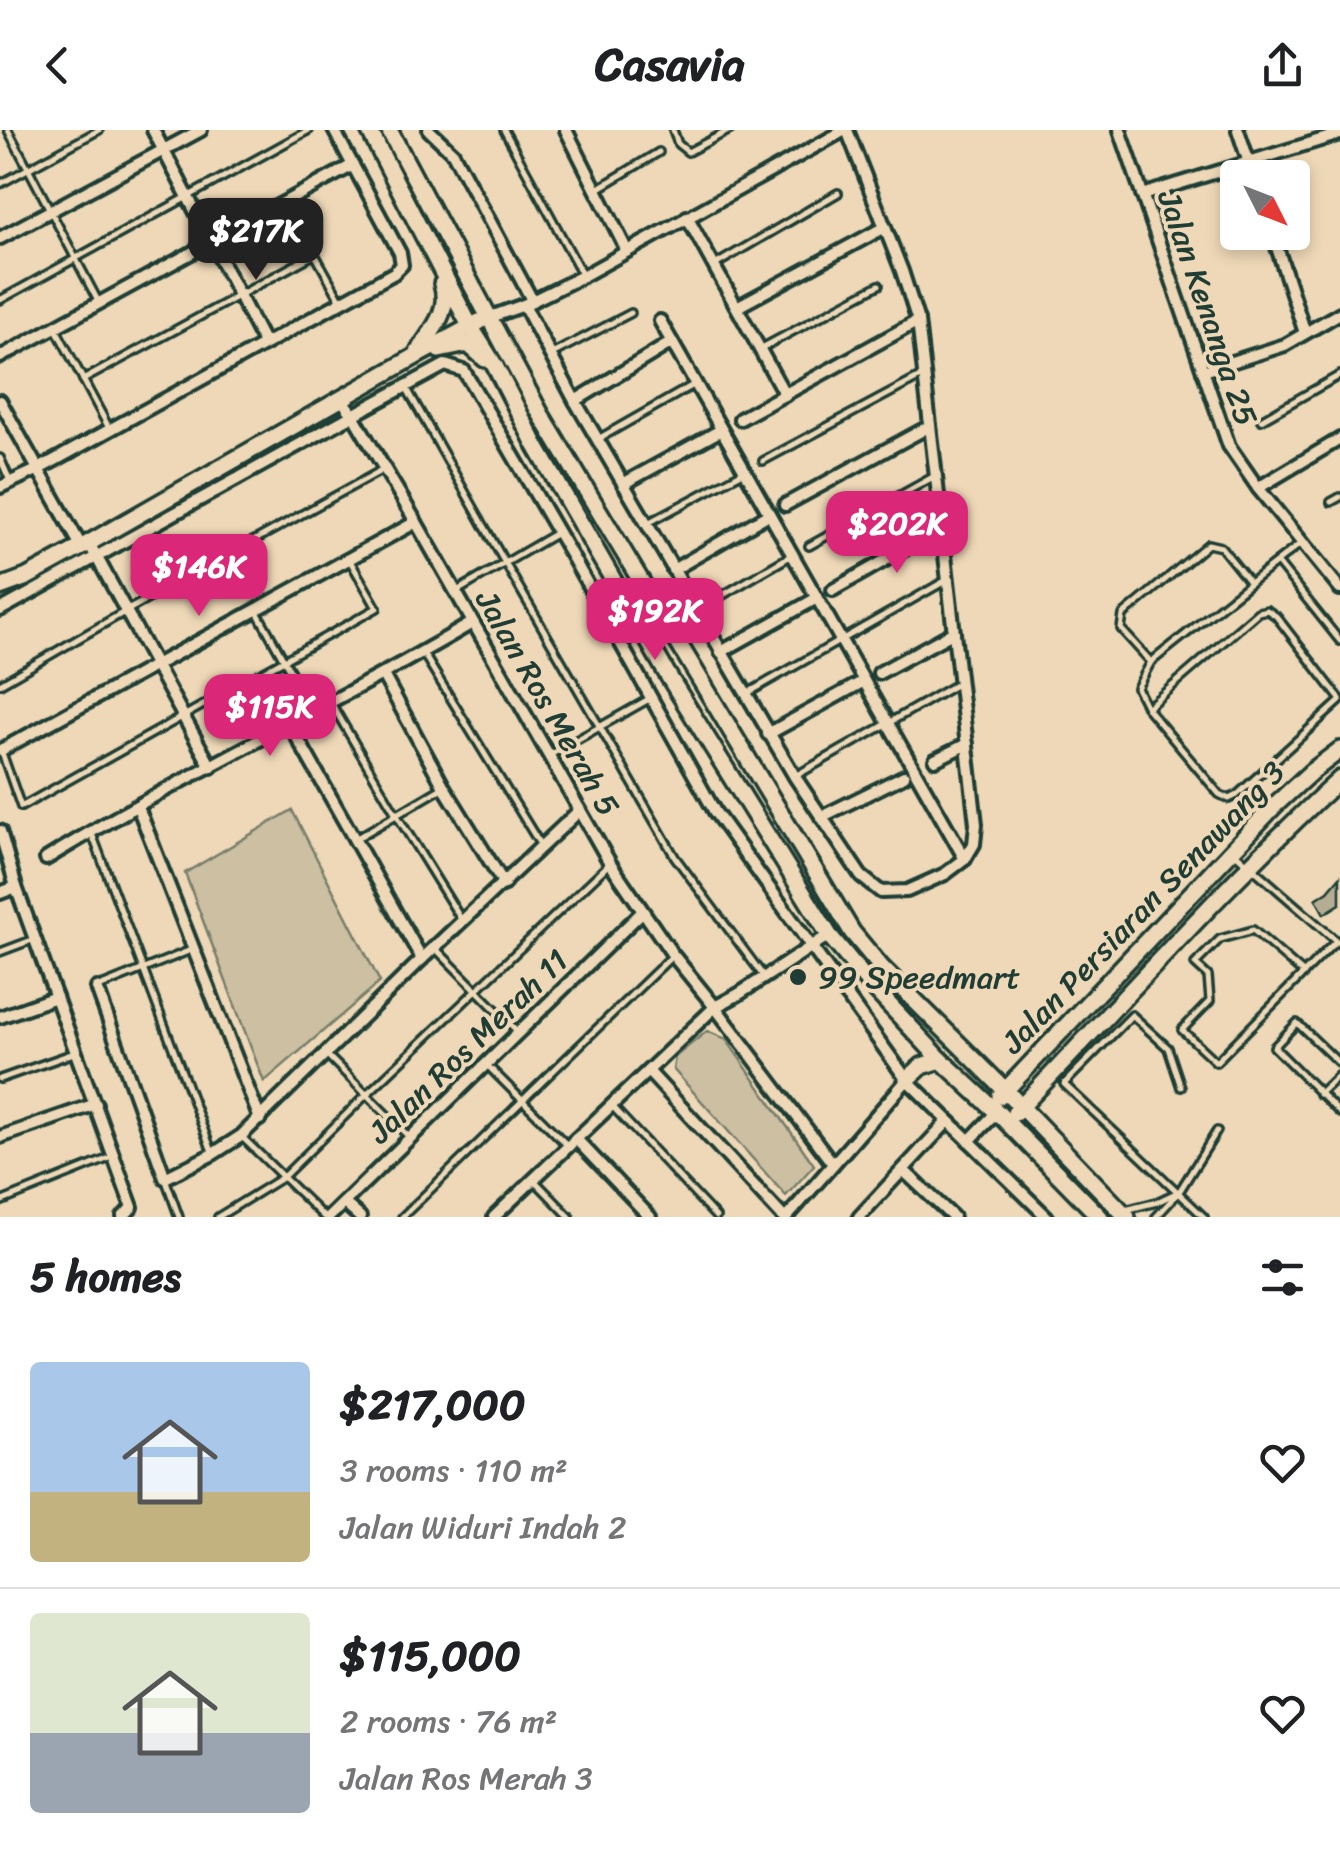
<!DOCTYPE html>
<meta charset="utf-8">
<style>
body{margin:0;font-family:Sriracha,sans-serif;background:#f2f2f2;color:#202124;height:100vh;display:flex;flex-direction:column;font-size:38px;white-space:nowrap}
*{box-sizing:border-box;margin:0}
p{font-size:32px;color:#757577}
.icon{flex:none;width:55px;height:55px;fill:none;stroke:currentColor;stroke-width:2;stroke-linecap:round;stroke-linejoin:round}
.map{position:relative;height:1087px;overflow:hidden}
.side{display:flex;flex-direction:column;background:#fff;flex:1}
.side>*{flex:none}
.needle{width:65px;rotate:132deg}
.buttons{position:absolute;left:1220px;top:30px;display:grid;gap:20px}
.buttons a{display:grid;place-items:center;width:90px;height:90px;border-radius:10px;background:#fff;box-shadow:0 5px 15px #0003;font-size:50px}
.price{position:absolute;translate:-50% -85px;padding:0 22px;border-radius:20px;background:#db2777;color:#fff;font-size:32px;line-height:65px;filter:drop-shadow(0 2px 5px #0008)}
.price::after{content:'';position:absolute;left:50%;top:60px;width:30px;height:22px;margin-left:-15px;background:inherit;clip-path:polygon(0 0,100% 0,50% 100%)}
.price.current{background:#222;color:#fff}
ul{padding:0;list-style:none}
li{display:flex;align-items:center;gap:30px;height:250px;padding:0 30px}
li+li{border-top:2px solid #e0e0e0}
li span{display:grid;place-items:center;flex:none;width:280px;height:200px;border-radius:10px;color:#555}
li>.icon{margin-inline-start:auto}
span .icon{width:120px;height:120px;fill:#fffc;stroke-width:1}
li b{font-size:42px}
h2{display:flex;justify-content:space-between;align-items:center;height:120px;padding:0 30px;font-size:42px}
header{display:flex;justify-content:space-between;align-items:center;height:130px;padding:0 30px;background:#fff;font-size:45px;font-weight:800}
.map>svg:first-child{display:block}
</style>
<header><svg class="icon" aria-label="back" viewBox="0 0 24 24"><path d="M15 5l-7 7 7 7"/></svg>Casavia<svg class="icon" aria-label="share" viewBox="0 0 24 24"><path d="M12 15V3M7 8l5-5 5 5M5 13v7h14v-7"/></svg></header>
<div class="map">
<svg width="1340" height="1087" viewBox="0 0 1340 1087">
<rect width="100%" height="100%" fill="#eed8b7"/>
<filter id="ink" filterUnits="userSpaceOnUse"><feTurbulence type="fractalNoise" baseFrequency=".01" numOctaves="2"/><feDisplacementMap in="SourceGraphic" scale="20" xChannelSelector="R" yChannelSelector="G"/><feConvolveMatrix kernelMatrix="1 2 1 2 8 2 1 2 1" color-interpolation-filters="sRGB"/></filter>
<g filter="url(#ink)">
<g fill="#ccbfa2" stroke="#767e6b" stroke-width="2.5">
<path d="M292 680 380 852 264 952 185 743Z"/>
<path d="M707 901 726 909 814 1035 786 1066 673 939 675 927Z"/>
</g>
<path fill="#b4ad93" stroke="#1f3d34" stroke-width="2.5" d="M1340 747V774L1324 784 1316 769 1328 761Z"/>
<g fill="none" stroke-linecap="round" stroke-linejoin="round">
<defs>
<g id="lane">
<path d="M8 0 99 173"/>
<path d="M504 0 583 146"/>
<path d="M673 0 678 14 688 22 730 0"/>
<path d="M0 54 99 0"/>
<path d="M596 60 659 22"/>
<path d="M287 74 341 171"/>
<path d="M715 135 838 63"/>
<path d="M0 170 309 0"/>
<path d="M55 197 109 298"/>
<path d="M760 219 879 155"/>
<path d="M552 224 631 183"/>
<path d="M83 250 315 124"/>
<path d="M406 257 505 433 675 727 764 847"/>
<path d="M1261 290 1340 245"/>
<path d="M600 308 695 254"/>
<path d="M0 328 11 353"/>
<path d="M763 331 922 246"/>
<path d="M1331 372 1340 367"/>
<path d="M646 394 745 341"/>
<path d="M809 416 933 347"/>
<path d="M1277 432 1340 511"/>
<path d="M1250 453 1151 532 1137 558 1147 578 1219 664 1229 669 1237 665 1340 571"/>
<path d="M457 461 555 404"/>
<path d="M699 479 792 425"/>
<path d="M256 480 312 580"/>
<path d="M423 523 541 716"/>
<path d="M1151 532 1121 499 1123 485 1208 414 1221 417 1250 453 1300 414"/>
<path d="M0 554 126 481 384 339"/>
<path d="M746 564 945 451"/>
<path d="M331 573 396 684 461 789"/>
<path d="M1147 578 1258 482 1267 480 1276 486 1340 569"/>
<path d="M1 620 21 677 377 478 349 429"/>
<path d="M550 625 649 569"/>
<path d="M797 645 957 554"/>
<path d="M92 704 213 1024"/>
<path d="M357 708 442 658"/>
<path d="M1234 722 1340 814"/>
<path d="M435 818 517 901"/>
<path d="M0 822 32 810"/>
<path d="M1304 844 1253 800 1220 809 1195 834 1208 846 1210 871 1182 900 1216 932 1336 811"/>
<path d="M99 857 191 820"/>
<path d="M326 924 409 1007"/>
<path d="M485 933 568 1016"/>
<path d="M1340 934 1297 893 1274 917 1340 983"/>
<path d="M0 949 74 923"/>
<path d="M1181 957 1168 918 1132 885 1064 954 1204 1087"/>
<path d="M1319 964 1340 944"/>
<path d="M612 976 716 1087"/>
<path d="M241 1006 324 1087"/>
<path d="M165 1048 179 1087"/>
<path d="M534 1050 570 1087"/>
<path d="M0 1072 112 1027"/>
<path d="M1125 1080 1157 1072 1176 1063"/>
<path d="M218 1087 283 1047 366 965 608 735"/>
<path d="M402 1087 671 827"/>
<path d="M1156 1087 1179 1062 1217 1001"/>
</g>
<g id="street">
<path d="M153 0 264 213"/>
<path d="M429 0 453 23 532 170"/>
<path d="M566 0 627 121"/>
<path d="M1120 0 1229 316 1258 358 1340 459"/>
<path d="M1238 0 1254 48"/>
<path d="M1142 65 1340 4"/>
<path d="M687 87 785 265"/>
<path d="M1272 102 1305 203"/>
<path d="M0 108 201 0"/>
<path d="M524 175 575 271 795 647 861 746 881 762 907 761 945 744 965 729 974 714 976 694 918 191 902 141 847 0"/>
<path d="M737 177 885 97"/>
<path d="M488 188 524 175 583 146 845 0"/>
<path d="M660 191 965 729"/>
<path d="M0 227 353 35"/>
<path d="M1203 241 1285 215 1340 183"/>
<path d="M342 270 353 285 445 235 464 241 574 430 715 682 907 950 1047 1087"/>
<path d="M0 271 81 416"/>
<path d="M575 271 672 212"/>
<path d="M740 289 918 191"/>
<path d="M623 354 721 300"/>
<path d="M0 357 37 340 394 143 402 135 400 123 334 0"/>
<path d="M1258 358 1340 309"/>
<path d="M785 375 930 296"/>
<path d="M89 413 211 637"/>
<path d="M673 440 769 384"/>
<path d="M833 460 942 398"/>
<path d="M0 480 353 285 416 392 610 733 673 825 715 877 833 1034"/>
<path d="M721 522 817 468"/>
<path d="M879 543 954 502"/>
<path d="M383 545 444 657 504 754"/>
<path d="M290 595 422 829"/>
<path d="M768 604 864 551"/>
<path d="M1 620 416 392"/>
<path d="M935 630 967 614"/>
<path d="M138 677 260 989"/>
<path d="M821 687 904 646"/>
<path d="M0 701 16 757 132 1077 123 1087"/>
<path d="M46 729C184 644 333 576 472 493"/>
<path d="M0 763 16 757"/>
<path d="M97 858 165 1048 213 1024 241 1006 422 829 580 680"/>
<path d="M0 887 56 867"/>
<path d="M648 941 783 1087"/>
<path d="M0 1007 96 974"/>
<path d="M576 1009 650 1087"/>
<path d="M969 1011 997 982"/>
<path d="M903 1040 953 1087"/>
<path d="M344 1073 360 1087"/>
<path d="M329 1087 642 782"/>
<path d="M494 1087 715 877 739 864 829 805"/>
<path d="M787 1087 907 950"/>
<path d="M859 1087 948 991"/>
</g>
<g id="secondary">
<path d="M369 0 470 196 495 236 536 316 669 547 829 805 868 852 941 930 997 982 1100 1087"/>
<path d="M389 0 540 283 852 802 881 837 1005 960 1127 1087"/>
<path d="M439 220 468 214 485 229"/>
<path d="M418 222C432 200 451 181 442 154"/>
<path d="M0 457 27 447 89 413 416 226 479 192"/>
<path d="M907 950 922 936 941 930"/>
<path d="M1000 966 1274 676 1311 642 1340 620"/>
<path d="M1015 983C1123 871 1225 754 1340 649"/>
</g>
</defs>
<use href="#lane" stroke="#1f3d34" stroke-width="12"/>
<use href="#street" stroke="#1f3d34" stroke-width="18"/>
<use href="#secondary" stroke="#1f3d34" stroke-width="22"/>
<use href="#lane" stroke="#eed8b7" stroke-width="5"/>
<use href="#street" stroke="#eed8b7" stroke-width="10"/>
<use href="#secondary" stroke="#eed8b7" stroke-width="15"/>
</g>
</g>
<circle fill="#1f3d34" stroke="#eed8b7" stroke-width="4" cx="798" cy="847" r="10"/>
<g text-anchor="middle" stroke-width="8" stroke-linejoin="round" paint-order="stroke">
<g font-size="32" fill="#1f3d34" stroke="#eed8b7">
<text transform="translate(1208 178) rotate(71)" y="11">Jalan Kenanga 25</text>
<text transform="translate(548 573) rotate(60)" y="11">Jalan Ros Merah 5</text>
<text transform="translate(1143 777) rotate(-46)" y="11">Jalan Persiaran Senawang 3</text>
<text transform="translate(468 916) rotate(-44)" y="11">Jalan Ros Merah 11</text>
</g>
<g font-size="32" fill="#1f3d34" stroke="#eed8b7" text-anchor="start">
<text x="818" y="858">99 Speedmart</text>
</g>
</g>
</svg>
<div class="buttons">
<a><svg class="needle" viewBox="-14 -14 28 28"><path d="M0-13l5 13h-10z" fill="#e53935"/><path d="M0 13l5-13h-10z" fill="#757577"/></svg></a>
</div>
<b class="price current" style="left:256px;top:153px">$217K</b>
<b class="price" style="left:897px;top:446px">$202K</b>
<b class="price" style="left:199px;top:489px">$146K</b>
<b class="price" style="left:655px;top:533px">$192K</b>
<b class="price" style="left:270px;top:629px">$115K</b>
</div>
<section class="side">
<h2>5 homes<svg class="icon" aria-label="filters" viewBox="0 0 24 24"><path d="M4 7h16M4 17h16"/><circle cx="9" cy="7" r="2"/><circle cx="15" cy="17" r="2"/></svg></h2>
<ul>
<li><span style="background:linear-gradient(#a9c7e8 65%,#c2b280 0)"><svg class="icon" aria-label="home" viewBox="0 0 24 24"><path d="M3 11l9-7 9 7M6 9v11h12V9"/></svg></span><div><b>$217,000</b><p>3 rooms · 110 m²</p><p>Jalan Widuri Indah 2</p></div><svg class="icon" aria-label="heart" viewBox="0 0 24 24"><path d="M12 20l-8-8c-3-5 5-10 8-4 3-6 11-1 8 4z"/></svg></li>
<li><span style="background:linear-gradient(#dfe7d0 60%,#9aa5b1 0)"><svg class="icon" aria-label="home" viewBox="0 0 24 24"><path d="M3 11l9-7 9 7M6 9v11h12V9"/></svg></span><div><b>$115,000</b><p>2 rooms · 76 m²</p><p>Jalan Ros Merah 3</p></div><svg class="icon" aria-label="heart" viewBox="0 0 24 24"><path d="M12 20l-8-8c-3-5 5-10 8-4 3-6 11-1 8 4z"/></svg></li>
</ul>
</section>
